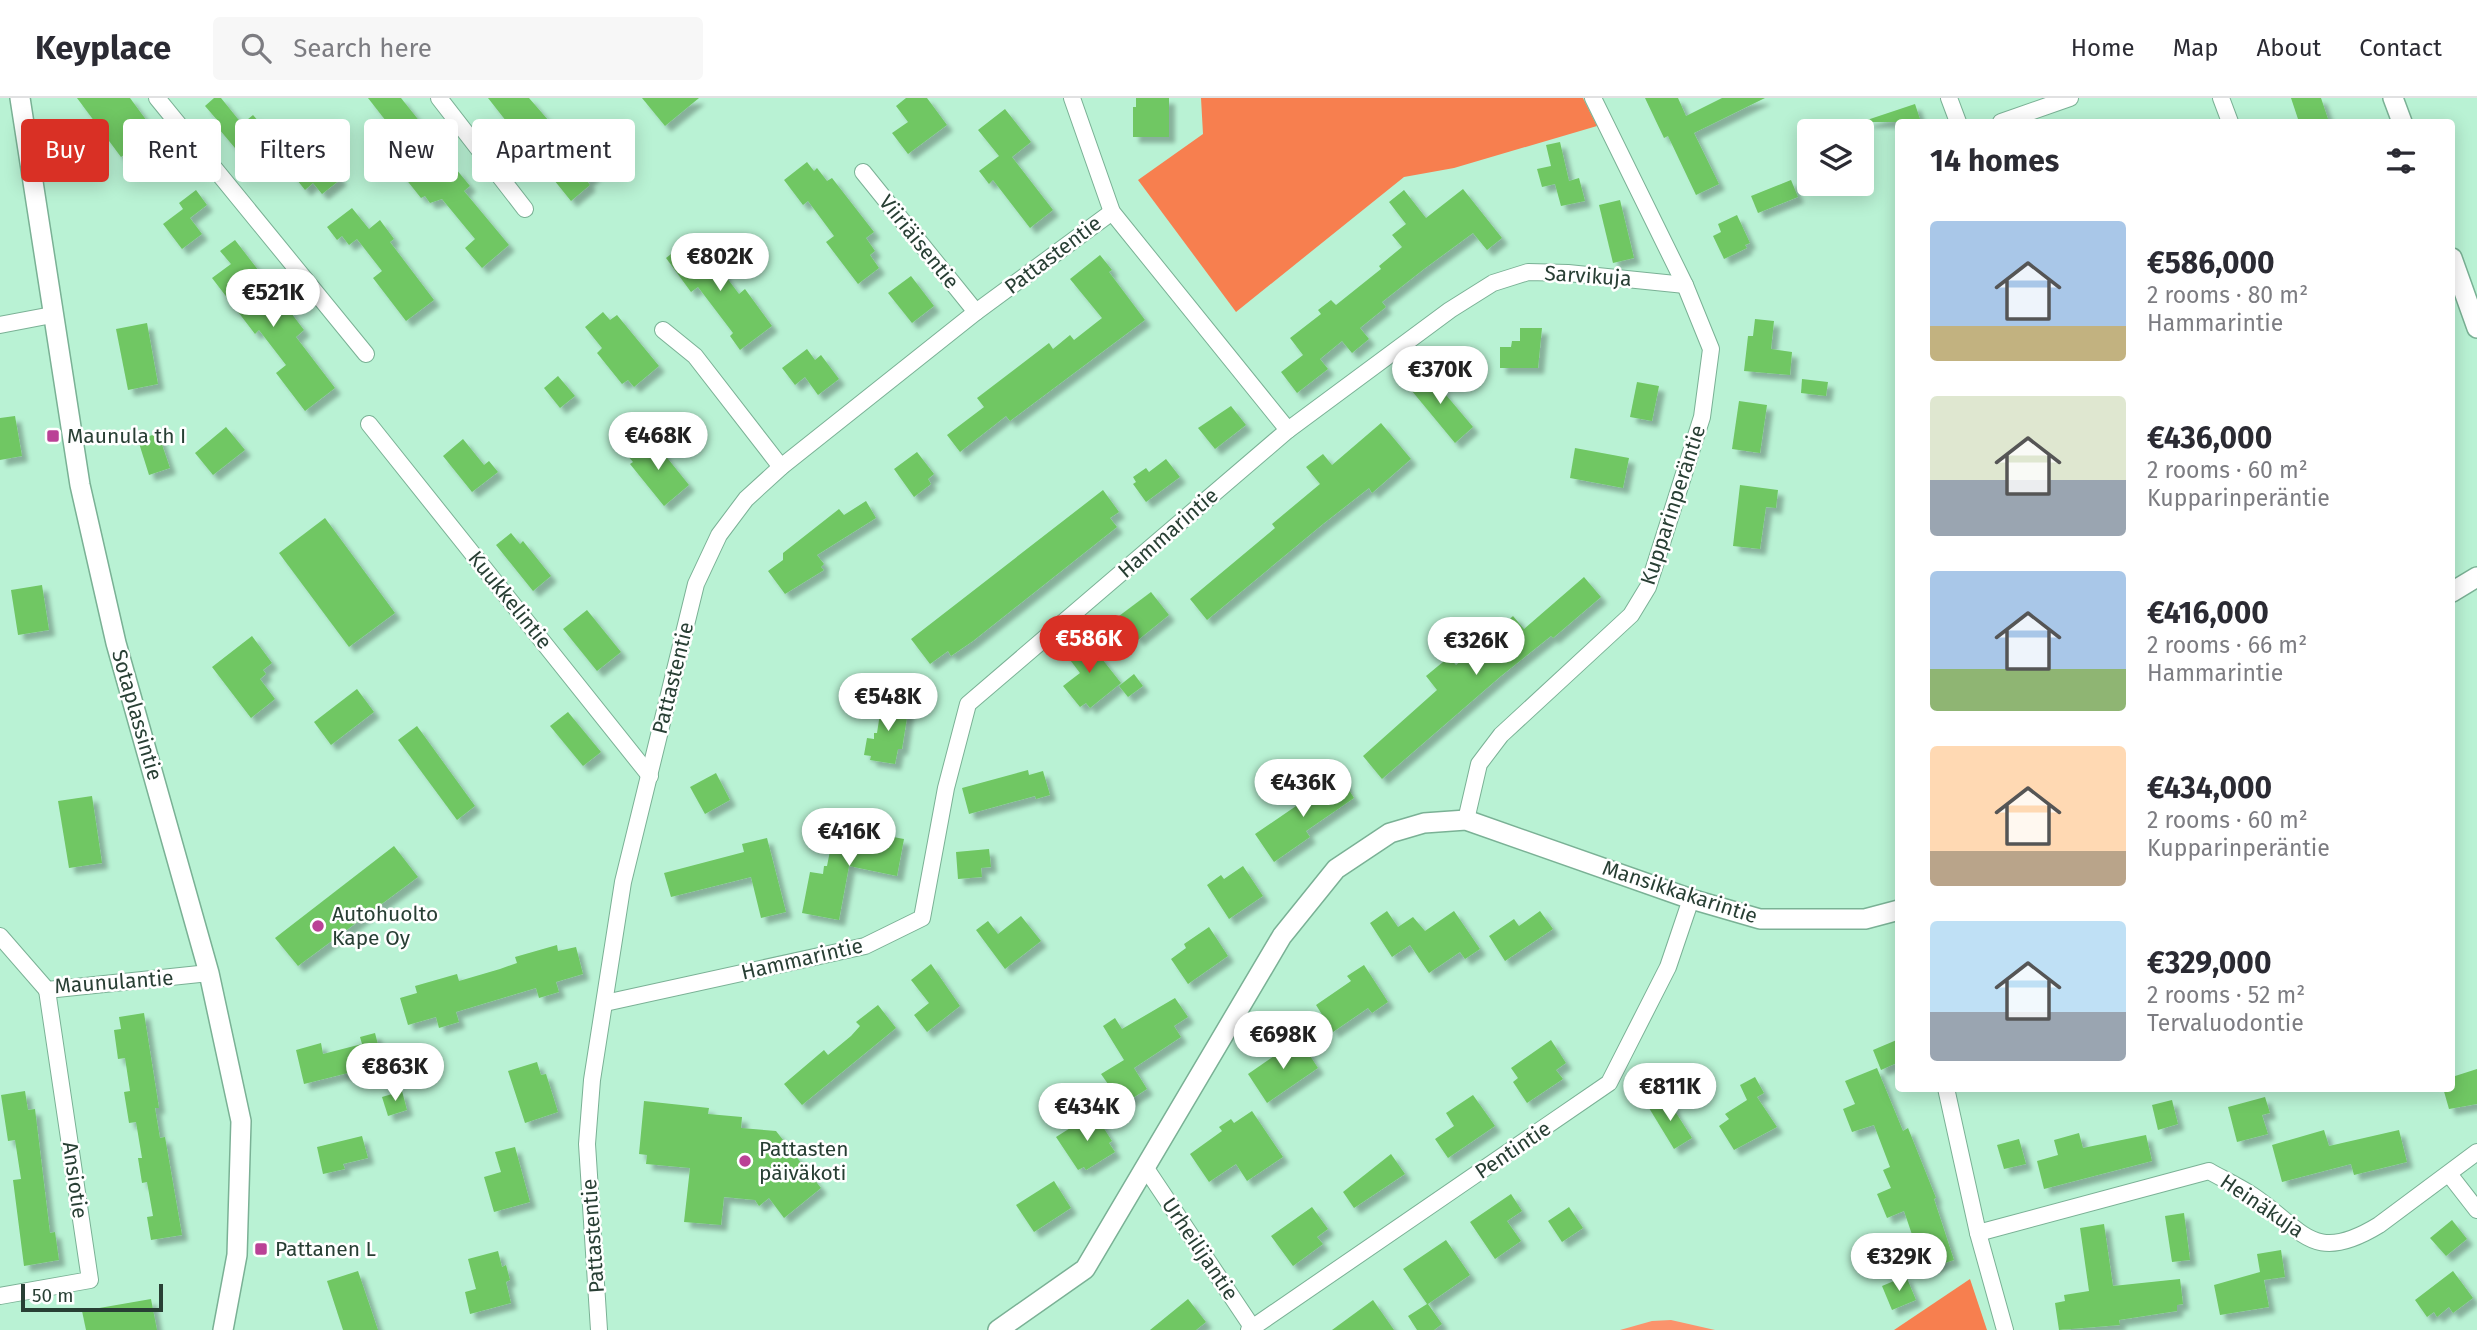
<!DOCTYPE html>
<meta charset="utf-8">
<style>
body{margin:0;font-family:"Fira Sans",sans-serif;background:#f7f7f7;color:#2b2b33;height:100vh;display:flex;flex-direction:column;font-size:26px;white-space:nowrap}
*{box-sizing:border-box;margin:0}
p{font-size:23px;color:#7c7c81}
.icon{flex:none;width:38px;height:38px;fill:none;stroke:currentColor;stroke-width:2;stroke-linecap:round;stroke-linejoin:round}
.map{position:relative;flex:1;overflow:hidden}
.side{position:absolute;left:1895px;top:21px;width:560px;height:973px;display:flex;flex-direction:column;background:#fff;border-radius:7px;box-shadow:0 4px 18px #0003}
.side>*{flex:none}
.top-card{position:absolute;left:21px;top:21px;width:665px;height:63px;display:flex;gap:14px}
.fabs{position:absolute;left:1797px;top:21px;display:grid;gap:14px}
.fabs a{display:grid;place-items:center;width:77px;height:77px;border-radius:7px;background:#fff;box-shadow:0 4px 18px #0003;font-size:35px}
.scale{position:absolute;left:21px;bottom:18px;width:142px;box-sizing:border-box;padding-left:7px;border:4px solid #283f34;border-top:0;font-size:19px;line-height:24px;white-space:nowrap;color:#283f34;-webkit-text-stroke:5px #fff;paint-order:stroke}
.price{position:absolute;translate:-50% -60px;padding:0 16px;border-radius:24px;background:#fff;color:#222;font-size:23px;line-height:46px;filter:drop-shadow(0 2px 4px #0008)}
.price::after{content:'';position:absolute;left:50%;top:42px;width:21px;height:16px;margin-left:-10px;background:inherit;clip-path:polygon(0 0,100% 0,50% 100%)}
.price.on{background:#d93025;color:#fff}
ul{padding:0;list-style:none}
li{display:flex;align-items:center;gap:21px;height:175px;padding:0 35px}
li span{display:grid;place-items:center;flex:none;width:196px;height:140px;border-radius:7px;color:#555}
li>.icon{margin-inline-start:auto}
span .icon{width:84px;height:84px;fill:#fffc;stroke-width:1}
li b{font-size:30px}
h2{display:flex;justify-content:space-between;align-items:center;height:84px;padding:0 35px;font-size:30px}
.chip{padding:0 24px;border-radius:7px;background:#fff;box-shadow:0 4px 18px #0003;font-size:24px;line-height:63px}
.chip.on{background:#d93025;color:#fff}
header{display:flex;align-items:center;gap:42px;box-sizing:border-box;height:98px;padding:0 35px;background:#fff;border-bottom:2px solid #e1e1e2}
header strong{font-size:33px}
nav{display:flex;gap:38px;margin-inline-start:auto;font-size:24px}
.search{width:490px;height:63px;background:#f7f7f7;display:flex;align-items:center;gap:18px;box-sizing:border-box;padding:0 24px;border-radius:7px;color:#7c7c81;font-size:26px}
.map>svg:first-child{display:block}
</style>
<header>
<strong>Keyplace</strong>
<div class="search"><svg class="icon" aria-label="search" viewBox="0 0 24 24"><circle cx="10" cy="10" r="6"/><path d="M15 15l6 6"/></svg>Search here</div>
<nav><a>Home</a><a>Map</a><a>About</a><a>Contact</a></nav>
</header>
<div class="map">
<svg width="2477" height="1232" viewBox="0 0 2477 1232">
<defs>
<filter id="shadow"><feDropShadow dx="6" dy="6" stdDeviation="2" flood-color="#0004"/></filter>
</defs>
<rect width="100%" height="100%" fill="#b9f2d4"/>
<path fill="#fb936c" d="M1671 1222 1715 1232H1620L1652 1223Z"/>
<g fill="#f77f4f">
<path d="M1201 0H1583L1597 28 1454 70 1404 79 1236 214 1138 82 1203 36Z"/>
<path d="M1970 1181 1987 1232H1894Z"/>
</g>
<g fill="#6fc764" filter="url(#shadow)">
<path d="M77 0H130L155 34 121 59Z"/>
<path d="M214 0H221L242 26 253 17 267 33 240 56 214 25 218 23 205 8Z"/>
<path d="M368 0H401L421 25 400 41Z"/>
<path d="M488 0H529L595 76 587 83 590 87 571 103 554 82 561 77 540 52 533 57Z"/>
<path d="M642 0H699L665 28Z"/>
<path d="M906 0H927L947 27 908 56 892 35 908 24 896 8Z"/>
<path d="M1136 0H1169V39H1133V9H1136Z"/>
<path d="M1645 0H1678L1686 18 1722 0H1765L1694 35 1719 86 1696 97 1668 38 1664 40Z"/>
<path d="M2291 0H2321L2329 24H2299Z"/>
<path d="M1915 6 1921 24H1867V22Z"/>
<path d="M1005 11 1031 44 1012 59 1053 112 1030 130 993 82 989 86 979 73 999 58 978 32Z"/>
<path d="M1560 44 1569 83 1579 80 1585 103 1561 108 1555 86 1542 89 1537 71 1551 68 1546 47Z"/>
<path d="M303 46 320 67 326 62 341 81 322 96 313 85 305 92 282 63Z"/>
<path d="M425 56 434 67 439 63 449 76 456 71 470 88 464 93 509 147 482 170 465 150 475 141 442 101 430 105 425 98 421 100 401 75Z"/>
<path d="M807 64 814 73 817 70 827 83 832 80 874 134 866 140 875 153 870 157 879 170 858 186 826 144 834 138 808 103 803 107 784 82Z"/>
<path d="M1791 82 1798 99 1758 115 1751 98Z"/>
<path d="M1463 91 1502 140 1487 152 1473 135 1424 171 1382 204 1386 209 1360 230 1369 241 1352 255 1342 243 1320 261 1328 271 1297 295 1281 274 1303 257 1290 240 1321 216 1318 212 1331 202 1336 207 1381 171 1379 168 1402 149 1392 137 1406 126 1389 104 1404 92 1426 120Z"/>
<path d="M196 92 207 107 190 120 202 136 182 151 163 126 183 111 179 105Z"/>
<path d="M1620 102 1634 160 1613 165 1599 107Z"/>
<path d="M352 110 369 131 380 122 394 141 390 144 434 202 406 223 373 180 382 173 357 141 349 147 342 138 337 142 327 129Z"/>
<path d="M1737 117 1750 145 1745 147 1747 150 1724 161 1713 138 1721 134 1718 126Z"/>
<path d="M235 142 262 177 250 187 275 220 288 211 304 232 296 239 335 290 305 313 276 275 286 267 259 232 255 236 212 180 231 166 220 153Z"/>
<path d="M689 142 703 161 717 150 729 165 721 172 739 196 745 191 772 228 740 252 730 238 733 235 698 189 691 194 666 160Z"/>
<path d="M1100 157 1112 172 1109 174 1145 222 1010 323 1006 318 960 354 947 337 984 309 977 300 1049 245 1053 251 1070 237 1074 242 1102 220 1070 181Z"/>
<path d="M911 178 934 208 912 225 888 195Z"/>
<path d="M603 214 610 222 617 217 659 268 634 289 628 282 622 286 597 255 602 250 585 229Z"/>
<path d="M1755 221 1774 223 1771 251 1792 254 1790 277 1744 273 1748 238H1753Z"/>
<path d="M147 225 158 286 128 292 116 231Z"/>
<path d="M1520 230H1542L1538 270H1500V249H1511L1512 243H1520Z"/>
<path d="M807 251 815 262 821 257 839 281 818 297 805 279 795 287 782 270Z"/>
<path d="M1425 272 1473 329 1455 345 1407 287Z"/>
<path d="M558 278 575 298 560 310 544 290Z"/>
<path d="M1802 281 1828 284 1826 298 1801 295Z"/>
<path d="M1637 284 1659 288 1652 323 1630 319Z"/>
<path d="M1739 303 1767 307 1760 355 1732 351Z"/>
<path d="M1231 308 1246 327 1215 351 1198 330Z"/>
<path d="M15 318 22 358 0 362V320Z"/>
<path d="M1381 325 1411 361 1372 395 1369 390 1323 426 1207 522 1190 501 1275 430 1272 426 1320 386 1306 369 1323 356 1332 367Z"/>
<path d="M226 329 245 352 213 377 195 355Z"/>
<path d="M158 335 170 370 149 377 138 342Z"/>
<path d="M463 341 484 367 489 363 498 374 472 394 443 358Z"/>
<path d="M648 342 653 348 656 346 689 387 664 408 630 366 633 364 628 358Z"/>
<path d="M1575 350 1629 360 1623 390 1570 380Z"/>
<path d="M917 354 934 376 928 381 931 386 914 399 894 371Z"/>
<path d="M1166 361 1180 379 1146 404 1133 386 1136 384 1133 379 1146 370 1149 374Z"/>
<path d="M1740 387 1778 392 1776 410 1766 409 1760 451 1733 448Z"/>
<path d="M1103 392 1119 414 1110 420 1117 429 973 543 951 558 948 553 930 566 911 541Z"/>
<path d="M866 403 876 420 817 457 824 466 821 469 824 472 785 496 768 473 783 462V455L839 411 844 417Z"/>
<path d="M325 420 395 515 349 549 279 455Z"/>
<path d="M511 435 520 446 523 443 551 478 533 493 496 447Z"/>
<path d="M1584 479 1601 499 1553 540 1551 538 1501 578 1382 681 1363 658 1437 592 1426 578 1449 559 1456 567 1479 548 1483 553 1506 534 1502 528 1513 518 1524 531Z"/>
<path d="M42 487 49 532 18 537 11 492Z"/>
<path d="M1151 494 1169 517 1138 542 1119 518Z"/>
<path d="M587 512 621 554 597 573 563 531Z"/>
<path d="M252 538 272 565 263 572 266 576 260 581 275 601 251 620 212 569Z"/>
<path d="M1084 538 1121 585 1090 610 1086 605 1080 609 1063 588 1080 575 1064 554Z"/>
<path d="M1134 576 1143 588 1128 599 1119 588Z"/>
<path d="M357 591 374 614 331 647 314 624Z"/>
<path d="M882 603 909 607 902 651H898L895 666 870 662 871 658 864 657 867 640 874 641V635H877Z"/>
<path d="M568 614 601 654 583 668 550 628Z"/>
<path d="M417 628 475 708 457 722 398 642Z"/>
<path d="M1028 672 1029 677 1043 673 1050 697 1036 701 1035 698 969 716 962 690Z"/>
<path d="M716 675 730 702 705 716 690 689Z"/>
<path d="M1340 678 1354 700 1306 733 1310 739 1274 764 1255 736Z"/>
<path d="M92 698 102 765 69 770 58 703Z"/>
<path d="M835 728 904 741 897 778 849 768 839 822 802 815 810 774 823 776 824 768H827Z"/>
<path d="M767 740 786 814 761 820 751 779 671 799 664 775 744 754 742 746Z"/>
<path d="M394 748 418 779 298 868 275 840Z"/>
<path d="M989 751 991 769 981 770 982 779 958 781 956 754Z"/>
<path d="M1243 768 1263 798 1229 821 1207 787 1221 777 1224 781Z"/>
<path d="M1387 813 1398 829 1413 819 1425 833 1454 813 1480 851 1465 861 1460 854 1429 875 1410 847 1392 859 1370 825Z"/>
<path d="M1540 813 1553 831 1505 863 1489 838 1514 821 1519 828Z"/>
<path d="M1021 818 1041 843 1005 871 976 832 988 823 998 836Z"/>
<path d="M1209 829 1228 858 1188 886 1171 861 1186 850 1184 846Z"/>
<path d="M557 847 558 853 576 849 583 876 556 884 559 894 539 900 536 890 456 914 459 924 439 930 436 919 408 927 400 900 417 895 415 888 457 876 459 883 500 871 517 865 515 859Z"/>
<path d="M931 866 960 908 927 934 914 917 929 905 911 882Z"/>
<path d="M1364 867 1388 904 1372 915 1368 910 1333 934 1316 907 1351 883 1347 878Z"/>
<path d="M1175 900 1188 919 1174 928 1181 939 1134 970 1147 991 1111 1014 1098 993 1108 986 1101 976 1124 962 1103 928 1115 920 1122 931Z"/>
<path d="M878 907 896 930 802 1007 784 986 824 952 828 957 851 938 860 928 856 924Z"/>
<path d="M144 915 159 1010H155L160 1040 165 1039 182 1137 151 1142 147 1119 153 1118 147 1084 142 1085 138 1060H142L136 1024 129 1025 124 994 130 993 125 960 118 961 114 932 121 931 119 919Z"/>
<path d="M375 935 386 977 370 981 368 970 304 986 296 952 321 945 323 956 362 946 360 939Z"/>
<path d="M1299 941 1318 970 1267 1005 1248 976Z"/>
<path d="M1899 941V964L1881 972 1873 952Z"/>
<path d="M1551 942 1566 965 1556 972 1563 981 1527 1005 1513 984 1518 980 1511 970Z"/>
<path d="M537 964 541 977 546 976 558 1014 525 1025 508 973Z"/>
<path d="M1877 970 1903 1033 1908 1030 1936 1100 1934 1101 1954 1162 1924 1172 1904 1113 1887 1120 1877 1096 1891 1090 1883 1072 1890 1069 1874 1027 1852 1034 1843 1011 1855 1006 1845 983Z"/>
<path d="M2477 971V1006L2449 1011 2443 990H2452V979Z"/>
<path d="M1755 979 1764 995 1757 999 1777 1029 1734 1052 1719 1028 1729 1021 1725 1016 1747 1002 1740 987Z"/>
<path d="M25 993 28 1012 35 1011 50 1135 55 1134 59 1162 24 1168 13 1082 21 1081 15 1042 8 1043 1 997Z"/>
<path d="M402 993 407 1012 388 1018 382 999Z"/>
<path d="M1473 997 1495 1028 1448 1060 1435 1041 1454 1028 1446 1015Z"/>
<path d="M1666 999 1692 1040 1674 1051 1649 1010Z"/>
<path d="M2265 999 2270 1015 2262 1017 2268 1036 2237 1044 2228 1009Z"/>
<path d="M2172 1002 2178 1026 2158 1032 2152 1007Z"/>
<path d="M644 1003 709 1010 708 1016 742 1019 741 1030 776 1033 821 1090 784 1120 769 1100 759 1108 755 1102 724 1099 721 1127 684 1124 690 1070 646 1066 647 1057 639 1056Z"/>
<path d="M1252 1013 1283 1059 1247 1083 1236 1066 1209 1084 1190 1056 1222 1033 1219 1029 1231 1021 1234 1025Z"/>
<path d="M1094 1015 1112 1043 1109 1045 1115 1054 1086 1072 1084 1069 1078 1072 1056 1039Z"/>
<path d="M2324 1032 2329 1048 2399 1032 2407 1064 2354 1077 2351 1066 2282 1084 2272 1047Z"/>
<path d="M2079 1035 2083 1050 2146 1037 2152 1063 2044 1091 2037 1063 2058 1057 2054 1042Z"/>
<path d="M362 1038 368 1060 343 1066 345 1071 323 1076 317 1049Z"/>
<path d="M2019 1041 2026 1066 2004 1071 1997 1047Z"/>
<path d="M515 1049 530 1104 494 1114 484 1079 501 1074 495 1054Z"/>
<path d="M1391 1056 1405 1076 1354 1110 1343 1094Z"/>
<path d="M1054 1083 1071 1110 1034 1134 1016 1107Z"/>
<path d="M1511 1096 1522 1113 1507 1123 1521 1143 1495 1161 1470 1124Z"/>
<path d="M1312 1109 1328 1131 1317 1139 1323 1146 1293 1168 1271 1138Z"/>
<path d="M1569 1109 1583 1130 1562 1144 1548 1123Z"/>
<path d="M2184 1115 2190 1162 2172 1164 2165 1118Z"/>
<path d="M2452 1122 2467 1141 2446 1158 2430 1140Z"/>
<path d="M2104 1126 2113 1188 2180 1181 2183 1206 2177 1207V1213L2119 1222 2120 1227 2059 1232 2055 1205 2065 1203 2064 1197 2089 1193 2080 1130Z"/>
<path d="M1446 1142 1470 1177 1428 1206 1442 1226 1434 1232H1417L1408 1218 1427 1206 1403 1171Z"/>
<path d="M2281 1152 2285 1179 2264 1182 2269 1209 2220 1217 2214 1187 2260 1174 2257 1156Z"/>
<path d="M498 1153 502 1169 506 1167 510 1182 506 1184 511 1205 470 1216 465 1194 476 1191 468 1161Z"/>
<path d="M358 1173 378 1232H343L327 1183Z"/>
<path d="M2453 1173 2473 1200 2453 1215 2449 1209 2437 1219 2434 1214 2427 1219 2415 1202Z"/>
<path d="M1906 1178 1916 1202 1892 1212 1882 1188Z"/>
<path d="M151 1201 157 1232H86L82 1213Z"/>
<path d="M1188 1201 1206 1224 1196 1232H1150Z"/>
<path d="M1373 1202 1394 1232H1332Z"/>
</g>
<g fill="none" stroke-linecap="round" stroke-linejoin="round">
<defs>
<g id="minor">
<path d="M157 0 366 256"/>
<path d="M439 0 525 111"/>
<path d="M1949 0 1958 24"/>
<path d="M2221 0 2230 24"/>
<path d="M2001 24 2070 0"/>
<path d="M863 74 976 214"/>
<path d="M0 227 52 217"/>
<path d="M663 232 695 258 781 369"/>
<path d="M369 326 650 678"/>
<path d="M1288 332 1450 212 1493 185 1528 174 1568 175 1685 187"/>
<path d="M1466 722 1479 666 1501 637 1631 517 1648 489 1702 319 1711 251 1685 187 1593 0"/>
<path d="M0 838 47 892 209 875"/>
<path d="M605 905 865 848 922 820 946 690 968 606 1288 332 1112 114 1072 0"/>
<path d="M1946 990 1978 1135 2005 1232"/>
<path d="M1145 1069 1254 1232"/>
<path d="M2449 1076 2477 1112"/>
<path d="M1978 1135 2209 1073C2223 1081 2238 1088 2252 1097 2303 1131 2312 1168 2379 1127L2477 1054"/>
<path d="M0 1198 90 1182 47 892"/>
<path d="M599 1232 587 1046 592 982 623 784 696 486 719 437 746 401 781 369 976 214 1112 114"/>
<path d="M1249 1232 1609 985 1668 869 1691 801"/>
</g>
<g id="tertiary">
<path d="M20 0 80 387 116 545 209 875 241 1023 237 1157 223 1232"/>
<path d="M2393 0 2402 24"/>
<path d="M2452 160 2477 230"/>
<path d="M2452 494 2477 479"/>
<path d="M998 1232 1085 1171 1282 838 1336 771 1390 735 1424 725 1466 722 1691 801 1760 821H1865L1899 812"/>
</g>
</defs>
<use href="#minor" stroke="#7ab195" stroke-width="18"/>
<use href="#tertiary" stroke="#7ab195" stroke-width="22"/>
<use href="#minor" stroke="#fff" stroke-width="16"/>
<use href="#tertiary" stroke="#fff" stroke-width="19"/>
</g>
<g fill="#ba4296" stroke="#fff" stroke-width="2.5">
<rect x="46" y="331" width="14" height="14" rx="3.5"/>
<circle cx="318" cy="828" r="7"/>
<circle cx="745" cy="1063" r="7"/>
<rect x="254" y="1144" width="14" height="14" rx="3.5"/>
</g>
<g text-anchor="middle" stroke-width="5" stroke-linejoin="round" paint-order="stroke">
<g font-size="21" fill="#283f34" stroke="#fff">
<text transform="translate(919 144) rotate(51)" y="7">Viiriäisentie</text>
<text transform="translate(1053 157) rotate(-37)" y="7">Pattastentie</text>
<text transform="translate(1588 178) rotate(4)" y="7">Sarvikuja</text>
<text transform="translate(1673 407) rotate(-72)" y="7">Kupparinperäntie</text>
<text transform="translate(1168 435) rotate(-41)" y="7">Hammarintie</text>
<text transform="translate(510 502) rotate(51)" y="7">Kuukkelintie</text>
<text transform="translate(673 580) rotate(-76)" y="7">Pattastentie</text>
<text transform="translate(137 617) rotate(74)" y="7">Sotaplassintie</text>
<text transform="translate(1680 794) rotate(18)" y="7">Mansikkakarintie</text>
<text transform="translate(802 861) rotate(-13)" y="7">Hammarintie</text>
<text transform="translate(114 884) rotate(-4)" y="7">Maunulantie</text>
<text transform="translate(1513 1052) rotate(-34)" y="7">Pentintie</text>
<text transform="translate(75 1082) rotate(82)" y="7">Ansiotie</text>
<text transform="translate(2262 1108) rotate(34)" y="7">Heinäkuja</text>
<text transform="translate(593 1138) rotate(-94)" y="7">Pattastentie</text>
<text transform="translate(1200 1151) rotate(56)" y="7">Urheilijantie</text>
</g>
<g font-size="21" fill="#283f34" stroke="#fff" text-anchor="start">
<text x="67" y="345">Maunula th I</text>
<text x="332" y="823">Autohuolto<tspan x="332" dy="24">Kape Oy</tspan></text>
<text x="759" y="1058">Pattasten<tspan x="759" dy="24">päiväkoti</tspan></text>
<text x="275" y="1158">Pattanen L</text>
</g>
</g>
</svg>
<div class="fabs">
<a><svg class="icon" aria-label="layers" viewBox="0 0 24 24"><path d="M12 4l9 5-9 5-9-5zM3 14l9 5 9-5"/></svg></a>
</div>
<div class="scale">50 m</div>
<b class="price" style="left:720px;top:195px">€802K</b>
<b class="price" style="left:273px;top:231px">€521K</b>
<b class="price" style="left:1440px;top:308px">€370K</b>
<b class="price" style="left:658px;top:374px">€468K</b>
<b class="price on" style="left:1089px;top:577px">€586K</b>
<b class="price" style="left:1476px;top:579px">€326K</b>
<b class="price" style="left:888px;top:635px">€548K</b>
<b class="price" style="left:1303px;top:721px">€436K</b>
<b class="price" style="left:849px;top:770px">€416K</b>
<b class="price" style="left:1283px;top:973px">€698K</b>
<b class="price" style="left:395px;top:1005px">€863K</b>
<b class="price" style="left:1670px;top:1025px">€811K</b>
<b class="price" style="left:1087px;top:1045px">€434K</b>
<b class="price" style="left:1899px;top:1195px">€329K</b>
<div class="top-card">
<a class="chip on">Buy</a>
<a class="chip">Rent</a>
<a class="chip">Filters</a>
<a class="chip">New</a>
<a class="chip">Apartment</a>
</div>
<section class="side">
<h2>14 homes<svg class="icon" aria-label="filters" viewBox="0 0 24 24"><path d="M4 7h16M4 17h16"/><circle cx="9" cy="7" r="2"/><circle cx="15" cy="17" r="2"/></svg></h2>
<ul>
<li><span style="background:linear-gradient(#a9c7e8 75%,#c2b280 0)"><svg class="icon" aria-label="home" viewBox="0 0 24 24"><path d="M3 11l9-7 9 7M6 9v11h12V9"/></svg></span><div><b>€586,000</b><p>2 rooms · 80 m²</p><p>Hammarintie</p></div></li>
<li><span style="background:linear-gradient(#dfe7d0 60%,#9aa5b1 0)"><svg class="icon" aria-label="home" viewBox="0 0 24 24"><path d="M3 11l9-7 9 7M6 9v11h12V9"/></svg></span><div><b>€436,000</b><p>2 rooms · 60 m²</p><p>Kupparinperäntie</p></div></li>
<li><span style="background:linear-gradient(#a9c7e8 70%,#8fb573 0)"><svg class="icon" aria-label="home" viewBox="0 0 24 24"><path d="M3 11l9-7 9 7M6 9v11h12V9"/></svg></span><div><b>€416,000</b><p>2 rooms · 66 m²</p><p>Hammarintie</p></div></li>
<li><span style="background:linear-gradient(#ffd9b3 75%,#b9a48a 0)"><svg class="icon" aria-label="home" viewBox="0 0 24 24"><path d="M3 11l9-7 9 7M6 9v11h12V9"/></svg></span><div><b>€434,000</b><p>2 rooms · 60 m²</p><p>Kupparinperäntie</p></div></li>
<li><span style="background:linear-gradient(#bfe0f5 65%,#9aa5b1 0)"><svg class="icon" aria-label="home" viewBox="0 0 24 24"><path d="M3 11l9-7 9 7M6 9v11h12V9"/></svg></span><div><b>€329,000</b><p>2 rooms · 52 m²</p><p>Tervaluodontie</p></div></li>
</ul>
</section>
</div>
